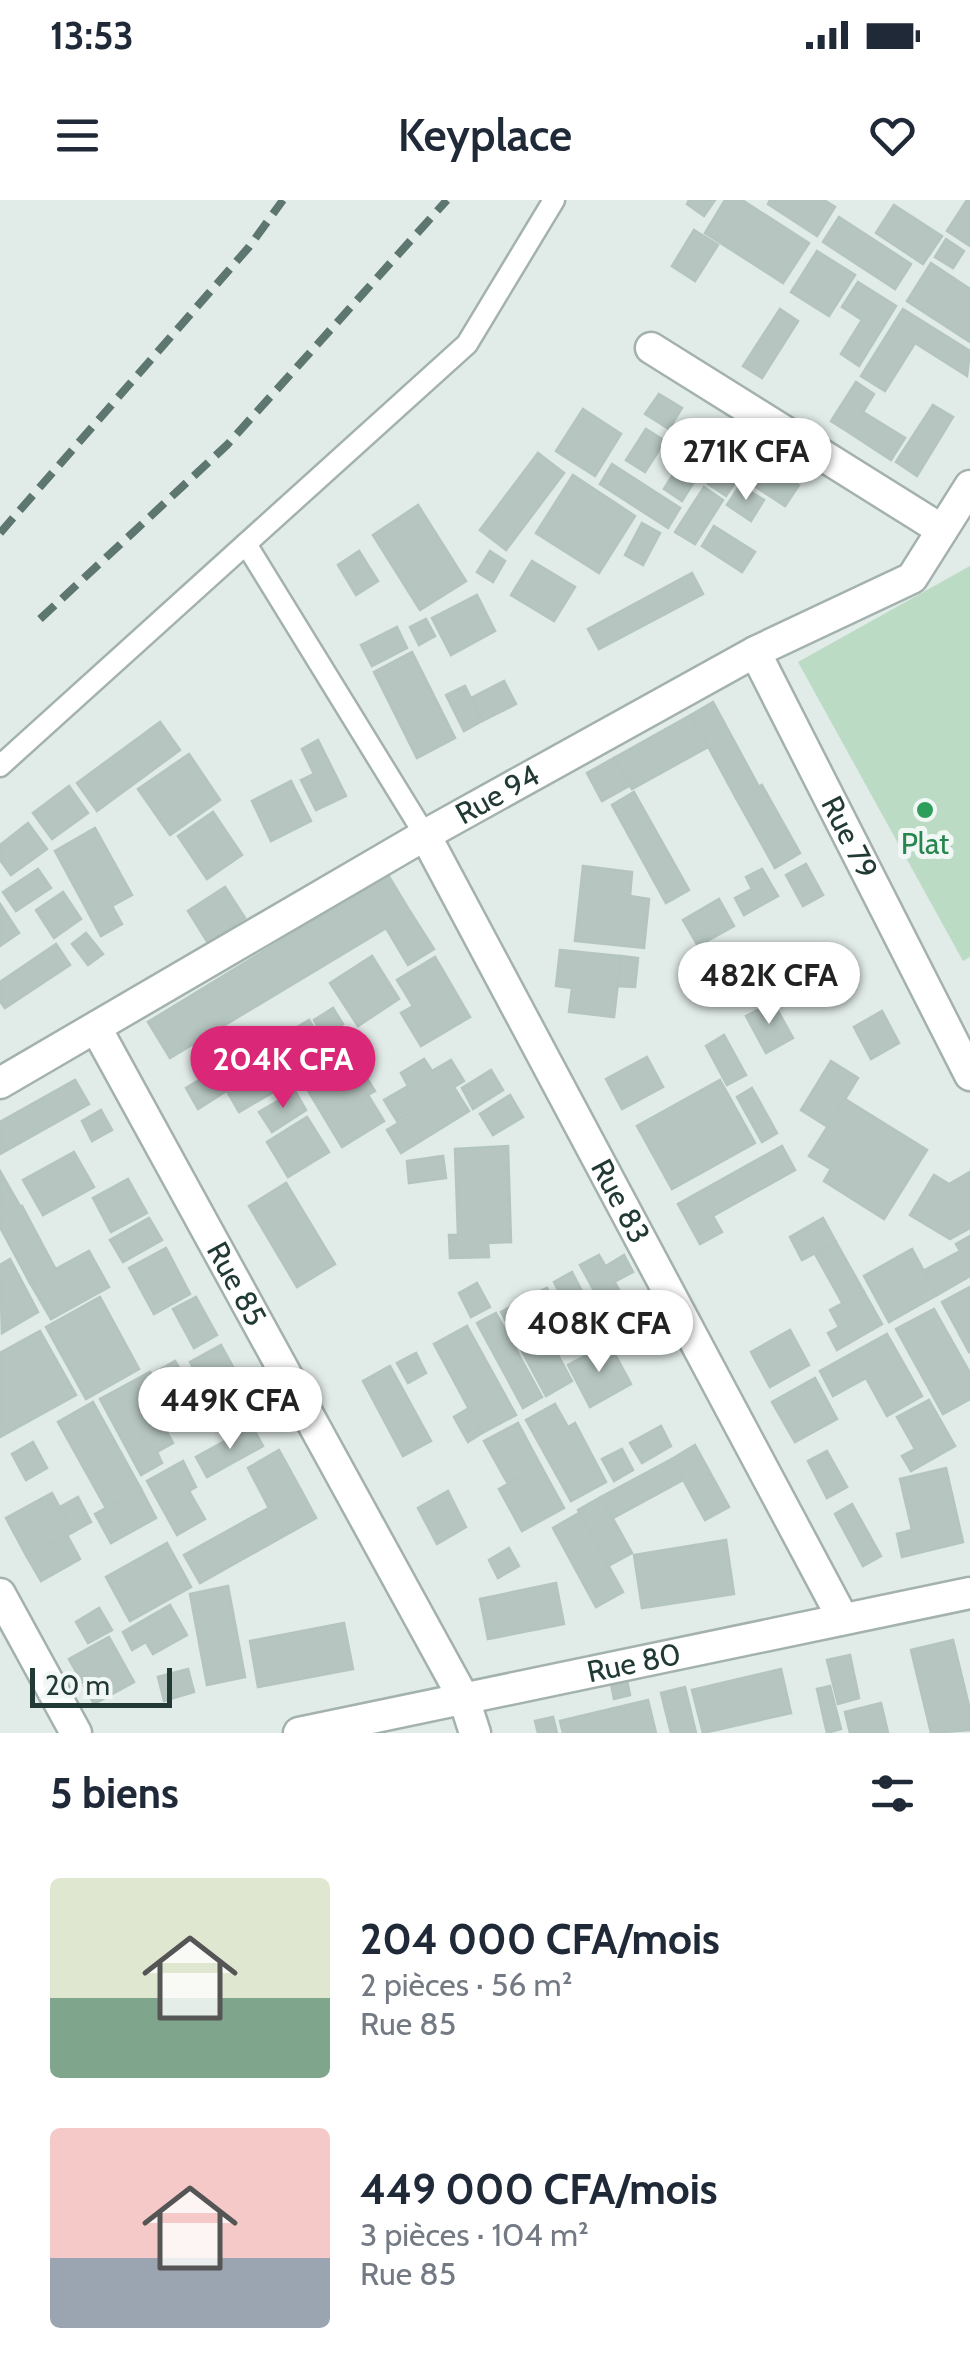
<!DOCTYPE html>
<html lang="fr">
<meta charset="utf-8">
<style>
body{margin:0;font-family:Cabin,sans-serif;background:#f6f6f7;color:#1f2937;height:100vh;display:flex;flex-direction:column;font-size:38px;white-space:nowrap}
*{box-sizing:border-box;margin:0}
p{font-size:32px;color:#747a83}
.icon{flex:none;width:55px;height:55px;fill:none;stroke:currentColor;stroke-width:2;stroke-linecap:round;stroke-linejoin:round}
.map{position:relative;height:1533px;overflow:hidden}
.sheet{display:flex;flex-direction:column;background:#fff;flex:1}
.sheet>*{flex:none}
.scale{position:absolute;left:30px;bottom:25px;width:142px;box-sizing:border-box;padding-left:10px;border:5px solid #223a35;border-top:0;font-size:28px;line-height:35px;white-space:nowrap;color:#223a35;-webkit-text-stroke:8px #f1f7f5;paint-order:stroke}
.price{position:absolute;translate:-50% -85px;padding:0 22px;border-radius:35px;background:#fff;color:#222;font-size:32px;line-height:65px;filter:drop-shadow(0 2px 5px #0008)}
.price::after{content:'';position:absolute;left:50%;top:60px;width:30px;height:22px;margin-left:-15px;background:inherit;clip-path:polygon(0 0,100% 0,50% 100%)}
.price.selected{background:#db2777;color:#fff}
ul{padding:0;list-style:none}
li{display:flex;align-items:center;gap:30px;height:250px;padding:0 50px}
li span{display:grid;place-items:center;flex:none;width:280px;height:200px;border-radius:10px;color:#555}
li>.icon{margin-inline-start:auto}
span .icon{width:120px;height:120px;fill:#fffc;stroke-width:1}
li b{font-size:42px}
h2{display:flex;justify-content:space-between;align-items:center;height:120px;padding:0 50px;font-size:42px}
.status{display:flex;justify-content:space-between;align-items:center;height:70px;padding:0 50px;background:#fff;direction:ltr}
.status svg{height:28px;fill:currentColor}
header{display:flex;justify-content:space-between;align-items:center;height:130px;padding:0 50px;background:#fff;font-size:45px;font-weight:600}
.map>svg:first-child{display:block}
</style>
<div class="status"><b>13:53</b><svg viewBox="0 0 49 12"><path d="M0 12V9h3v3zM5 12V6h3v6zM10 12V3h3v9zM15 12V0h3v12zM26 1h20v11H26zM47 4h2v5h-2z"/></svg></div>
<header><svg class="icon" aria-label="menu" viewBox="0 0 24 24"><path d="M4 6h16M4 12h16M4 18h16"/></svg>Keyplace<svg class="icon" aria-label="heart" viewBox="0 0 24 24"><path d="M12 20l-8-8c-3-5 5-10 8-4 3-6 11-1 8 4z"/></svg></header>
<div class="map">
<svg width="970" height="1533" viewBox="0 0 970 1533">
<rect width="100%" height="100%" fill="#e1ebe7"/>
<path fill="#bbdbc5" d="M970 366V757L963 761 798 462Z"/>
<g fill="#b6c5c0" stroke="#b4c4be" stroke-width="2.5">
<path d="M689 0H715L704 16 687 4Z"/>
<path d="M725 0H742L809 43 783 83 705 33Z"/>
<path d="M770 0H824L835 7 817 36 768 4Z"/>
<path d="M967 0H970V46L947 31Z"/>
<path d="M894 5 942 36 923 64 876 33Z"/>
<path d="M839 17 911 64 895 89 823 42Z"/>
<path d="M694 30 718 45 695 81 672 66Z"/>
<path d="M946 39 964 51 953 68 935 57Z"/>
<path d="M817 51 855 75 829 116 791 92Z"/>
<path d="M931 63 970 89V142L907 101Z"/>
<path d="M858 82 896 106 859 166 841 154 862 120 842 107Z"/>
<path d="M780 109 798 121 762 178 743 166Z"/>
<path d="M903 109 970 151 967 176 915 143 885 191 861 176Z"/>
<path d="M856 182 874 194 850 233 831 221Z"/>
<path d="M659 194 682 208 669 229 645 214Z"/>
<path d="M933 205 953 217 917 276 896 262Z"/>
<path d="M583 209 621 234 595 276 556 251Z"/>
<path d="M863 212 905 238 891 260 850 233Z"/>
<path d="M646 229 665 241 645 272 626 260Z"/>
<path d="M735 244 799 285 785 306 739 276 726 296 708 284Z"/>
<path d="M691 246 709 258 682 301 664 289Z"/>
<path d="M538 253 564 273 506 350 480 330Z"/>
<path d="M612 264 680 308 668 328 600 284Z"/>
<path d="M573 275 635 316 599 373 536 333Z"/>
<path d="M740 285 764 300 751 321 727 305Z"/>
<path d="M704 287 723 300 695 344 675 332Z"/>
<path d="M418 305 466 381 420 410 373 335Z"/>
<path d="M642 323 660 333 643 365 625 355Z"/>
<path d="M714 326 755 352 742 372 702 346Z"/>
<path d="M359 351 378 381 356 395 338 365Z"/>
<path d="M490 351 505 361 493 382 477 372Z"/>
<path d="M532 361 575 387 554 421 511 395Z"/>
<path d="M692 373 703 394 599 449 588 429Z"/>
<path d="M477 395 495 431 451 455 432 418Z"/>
<path d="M426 419 435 436 419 445 410 427Z"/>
<path d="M397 427 407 448 372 466 361 445Z"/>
<path d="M412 452 455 538 417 558 374 472Z"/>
<path d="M504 481 516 504 482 521 471 498Z"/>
<path d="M465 486 482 521 464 531 446 495Z"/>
<path d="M713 502 759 587 736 598 691 515Z"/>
<path d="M691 515 708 547 632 589 614 558Z"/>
<path d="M160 522 180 550 97 611 77 583Z"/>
<path d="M318 540 346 596 316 610 301 580 314 574 302 549Z"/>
<path d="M189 554 220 600 170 635 138 589Z"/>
<path d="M614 558 629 586 602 601 587 573Z"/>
<path d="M291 581 311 621 271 641 252 601Z"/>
<path d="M762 585 800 653 775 668 736 598Z"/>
<path d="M69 586 88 613 52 639 33 613Z"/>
<path d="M634 592 689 690 666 703 612 605Z"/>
<path d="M213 612 242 655 207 679 178 636Z"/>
<path d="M28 623 47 649 11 675 0 660V645Z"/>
<path d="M95 628 132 695 112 706 122 724 101 736 55 651Z"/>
<path d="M806 664 823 695 803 706 786 675Z"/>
<path d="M583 666 632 672 630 696 649 699 644 748 575 741Z"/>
<path d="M38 669 51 688 16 711 3 692Z"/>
<path d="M762 669 778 696 744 715 735 698 752 689 746 677Z"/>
<path d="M388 675 411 713 170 858 148 822Z"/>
<path d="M225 687 245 718 208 743 188 711Z"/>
<path d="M63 692 81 719 54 738 36 710Z"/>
<path d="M719 699 734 726 698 746 683 720Z"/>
<path d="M0 704 19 733 0 746Z"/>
<path d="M411 713 434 749 408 765 386 728Z"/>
<path d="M86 733 103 754 88 765 72 744Z"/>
<path d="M56 744 70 765 5 808 0 801V782Z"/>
<path d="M560 750 621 756 614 817 569 812 572 788 556 786Z"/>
<path d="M372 756 399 799 358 826 330 783Z"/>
<path d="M621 756 638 758 635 787 618 786Z"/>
<path d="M435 757 470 817 421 846 401 813 413 806 397 780Z"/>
<path d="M773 802 793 838 766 853 746 816Z"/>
<path d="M333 808 343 824 323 836 314 820Z"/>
<path d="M882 811 899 843 871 859 854 827Z"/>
<path d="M309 820 323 843 293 861 279 838Z"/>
<path d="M724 835 746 875 727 885 706 846Z"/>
<path d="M269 848 289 883 239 912 228 893 240 885 231 871Z"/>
<path d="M349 849 375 891 368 895 384 921 342 947 301 879Z"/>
<path d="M647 857 663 887 622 909 606 879Z"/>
<path d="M424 859 432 871 451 860 464 881 397 921 384 900 408 886 401 873Z"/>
<path d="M831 861 858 878 828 927 801 910Z"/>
<path d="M222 866 234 886 198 909 186 888Z"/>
<path d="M491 870 503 890 473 909 462 888Z"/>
<path d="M75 880 89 904 0 954V922Z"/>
<path d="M720 880 755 943 672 989 637 926Z"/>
<path d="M752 888 777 933 762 942 737 897Z"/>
<path d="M455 889 469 911 401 953 387 930Z"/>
<path d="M295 891 306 910 272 932 259 912Z"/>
<path d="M510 895 523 917 493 935 480 914Z"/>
<path d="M845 899 927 950 884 1019 824 981 831 969 809 956Z"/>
<path d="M101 910 112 930 92 941 82 921Z"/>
<path d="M307 917 329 952 288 977 267 942Z"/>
<path d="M508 946 511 1042 488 1043 489 1057 450 1058 449 1035H458L455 949Z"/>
<path d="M782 946 795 970 713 1016 722 1032 700 1044 678 1004Z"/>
<path d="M74 952 94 987 43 1015 23 980Z"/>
<path d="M443 956 446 978 409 983 407 961Z"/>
<path d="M0 971 20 1006 0 1017Z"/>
<path d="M970 972V1028L950 1039 910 1015 934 975 949 984Z"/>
<path d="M128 979 147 1013 111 1032 93 998Z"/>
<path d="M286 983 335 1064 297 1087 249 1006Z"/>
<path d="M22 1006 56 1070 30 1083 0 1027V1017Z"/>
<path d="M149 1018 162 1040 123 1062 110 1040Z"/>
<path d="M823 1018 836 1042 802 1060 790 1037Z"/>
<path d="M970 1036V1076L937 1095 923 1071 960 1051 956 1044Z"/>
<path d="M836 1042 864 1092 843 1104 815 1054Z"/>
<path d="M166 1048 190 1094 154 1114 129 1068Z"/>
<path d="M912 1049 937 1095 889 1122 864 1076Z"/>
<path d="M89 1051 109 1087 51 1119 30 1083Z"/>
<path d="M599 1055 629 1107 609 1118 580 1065Z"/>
<path d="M624 1055 633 1072 614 1082 606 1066Z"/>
<path d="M10 1059 38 1112 2 1133 0 1065Z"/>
<path d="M572 1072 584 1095 566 1105 554 1082Z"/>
<path d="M477 1083 490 1107 471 1117 459 1093Z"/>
<path d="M970 1087V1151L969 1152 942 1102Z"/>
<path d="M547 1088 561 1114 549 1121 534 1094Z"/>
<path d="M864 1092 882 1124 837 1150 828 1133 839 1127 830 1110Z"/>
<path d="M100 1097 139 1169 86 1199 46 1127Z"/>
<path d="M196 1097 217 1135 194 1148 173 1109Z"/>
<path d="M527 1098 572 1181 546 1196 501 1112Z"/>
<path d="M934 1109 970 1173V1199L943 1214 896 1129Z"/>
<path d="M496 1113 542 1197 523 1208 477 1123Z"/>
<path d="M467 1126 516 1215 482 1233 434 1144Z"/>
<path d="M790 1130 809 1165 770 1187 751 1152Z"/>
<path d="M40 1131 76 1195 0 1237V1153Z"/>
<path d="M887 1134 922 1196 887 1216 866 1178 833 1196 820 1171Z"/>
<path d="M609 1143 631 1184 590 1207 568 1165Z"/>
<path d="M221 1145 255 1207 224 1223 190 1162Z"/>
<path d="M416 1153 426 1173 408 1183 397 1163Z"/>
<path d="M175 1161 185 1178 166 1189 156 1172Z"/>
<path d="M390 1166 431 1241 403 1256 363 1181Z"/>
<path d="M150 1172 161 1191 148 1198 173 1243 157 1252 162 1263 141 1275 100 1199Z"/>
<path d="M815 1178 837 1219 795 1242 772 1202Z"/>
<path d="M929 1200 955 1246 911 1271 902 1256 915 1249 897 1217Z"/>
<path d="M93 1202 141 1289 106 1308 58 1222Z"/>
<path d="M555 1204 568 1227 575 1223 606 1282 571 1301 526 1220Z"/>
<path d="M469 1208 482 1233 468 1242 454 1217Z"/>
<path d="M518 1223 541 1266 508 1284 484 1241Z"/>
<path d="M252 1226 263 1246 207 1277 196 1257Z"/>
<path d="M661 1226 671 1246 642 1263 630 1243Z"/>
<path d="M33 1242 47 1268 26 1280 12 1254Z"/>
<path d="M695 1245 729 1307 705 1320 672 1259Z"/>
<path d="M622 1249 633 1270 614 1281 602 1259Z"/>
<path d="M279 1250 301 1290 269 1308 248 1268Z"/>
<path d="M827 1251 847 1287 827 1298 808 1261Z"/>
<path d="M672 1259 683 1280 613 1318 601 1297Z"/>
<path d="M183 1261 196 1287 189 1291 205 1319 177 1335 147 1281Z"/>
<path d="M541 1266 564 1308 522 1331 499 1289Z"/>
<path d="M946 1268 963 1342 902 1357 897 1334 912 1330 900 1279Z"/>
<path d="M141 1289 156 1318 111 1343 95 1314Z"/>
<path d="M301 1290 316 1318 200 1383 184 1355Z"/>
<path d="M448 1291 466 1327 437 1344 418 1308Z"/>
<path d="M52 1293 73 1332 27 1357 6 1318Z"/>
<path d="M78 1297 91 1322 73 1332 60 1307Z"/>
<path d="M601 1297 632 1353 608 1366 578 1310Z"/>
<path d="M852 1304 881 1356 863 1366 835 1314Z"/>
<path d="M579 1313 623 1392 596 1407 553 1328Z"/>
<path d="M67 1335 80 1359 41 1381 27 1357Z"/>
<path d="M726 1340 734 1394 642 1408 634 1355Z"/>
<path d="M167 1343 191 1387 130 1421 106 1377Z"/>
<path d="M509 1348 519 1366 498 1378 489 1360Z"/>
<path d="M556 1383 564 1424 488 1439 480 1399Z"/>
<path d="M228 1386 245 1477 207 1485 190 1394Z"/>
<path d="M170 1405 187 1435 153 1454 146 1442 132 1450 123 1432Z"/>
<path d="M99 1408 112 1430 88 1443 76 1422Z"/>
<path d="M344 1423 353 1469 258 1487 250 1441Z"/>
<path d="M109 1437 134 1482 94 1504 69 1459Z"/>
<path d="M953 1440 970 1510V1530L931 1533 911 1450Z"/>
<path d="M850 1455 859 1498 838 1504 827 1460Z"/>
<path d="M188 1469 194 1492 164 1501 158 1477Z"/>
<path d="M781 1469 791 1513 703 1533 692 1490Z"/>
<path d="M627 1480 630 1495 614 1499 611 1484Z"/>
<path d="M830 1486 841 1529 827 1533 817 1489Z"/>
<path d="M685 1487 696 1533H671L661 1493Z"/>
<path d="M648 1500 656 1533H563L560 1521Z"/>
<path d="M881 1503 888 1533H850L845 1512Z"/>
<path d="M553 1517 557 1533H538L535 1521Z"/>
</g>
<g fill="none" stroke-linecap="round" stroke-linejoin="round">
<defs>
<g id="lane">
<path d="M246 344 425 635"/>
<path d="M0 566 467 144 554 0"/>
</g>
<g id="street">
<path d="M651 148 942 330"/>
<path id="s1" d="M755 452 970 875"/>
<path id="s2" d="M425 635 843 1419"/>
<path id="s3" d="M96 828 464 1499 475 1533"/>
<path id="s4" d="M0 883 425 635 755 452 912 378 970 286"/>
<path d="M0 1394 76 1533"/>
<path id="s5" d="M299 1533 970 1393"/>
</g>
</defs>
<use href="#lane" stroke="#a4b2ae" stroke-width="25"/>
<use href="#street" stroke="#a4b2ae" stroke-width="35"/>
<use href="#lane" stroke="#fff" stroke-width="20"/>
<use href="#street" stroke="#fff" stroke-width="30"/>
<g stroke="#5d7670" stroke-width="8" stroke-dasharray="20 10" stroke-linecap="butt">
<path d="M0 333 249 47 283 0"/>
<path d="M40 419 227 245 447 0"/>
</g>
</g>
<circle fill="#2e9e5b" stroke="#f1f7f5" stroke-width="4" cx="925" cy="610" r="10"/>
<g text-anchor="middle" stroke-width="10" stroke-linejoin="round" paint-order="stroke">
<g font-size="30" fill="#223a35" stroke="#f1f7f5">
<text dy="10" stroke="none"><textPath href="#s4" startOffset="575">Rue 94</textPath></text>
<text dy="10" stroke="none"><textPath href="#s1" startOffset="208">Rue 79</textPath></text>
<text dy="10" stroke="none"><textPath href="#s2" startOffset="415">Rue 83</textPath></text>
<text dy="10" stroke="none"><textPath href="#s3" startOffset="292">Rue 85</textPath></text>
<text dy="10" stroke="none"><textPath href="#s5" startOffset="342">Rue 80</textPath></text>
</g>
<g font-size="30" fill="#27864d" stroke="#f1f7f5">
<text x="925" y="654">Plat</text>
</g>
</g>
</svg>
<div class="scale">20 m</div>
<b class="price" style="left:746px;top:303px">271K CFA</b>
<b class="price" style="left:769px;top:827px">482K CFA</b>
<b class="price selected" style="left:283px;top:911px">204K CFA</b>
<b class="price" style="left:599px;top:1175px">408K CFA</b>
<b class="price" style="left:230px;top:1252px">449K CFA</b>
</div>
<section class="sheet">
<h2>5 biens<svg class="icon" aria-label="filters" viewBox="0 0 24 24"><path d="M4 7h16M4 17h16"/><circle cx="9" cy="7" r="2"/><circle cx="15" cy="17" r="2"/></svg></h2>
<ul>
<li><span style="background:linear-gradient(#dfe7d0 60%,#7fa58c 0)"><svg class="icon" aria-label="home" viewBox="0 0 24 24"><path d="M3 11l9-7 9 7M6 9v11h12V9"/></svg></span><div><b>204 000 CFA/mois</b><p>2 pièces · 56 m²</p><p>Rue 85</p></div></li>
<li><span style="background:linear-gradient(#f6c9c9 65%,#9aa5b1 0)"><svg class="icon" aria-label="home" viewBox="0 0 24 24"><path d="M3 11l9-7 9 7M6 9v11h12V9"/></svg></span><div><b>449 000 CFA/mois</b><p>3 pièces · 104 m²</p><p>Rue 85</p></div></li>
</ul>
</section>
